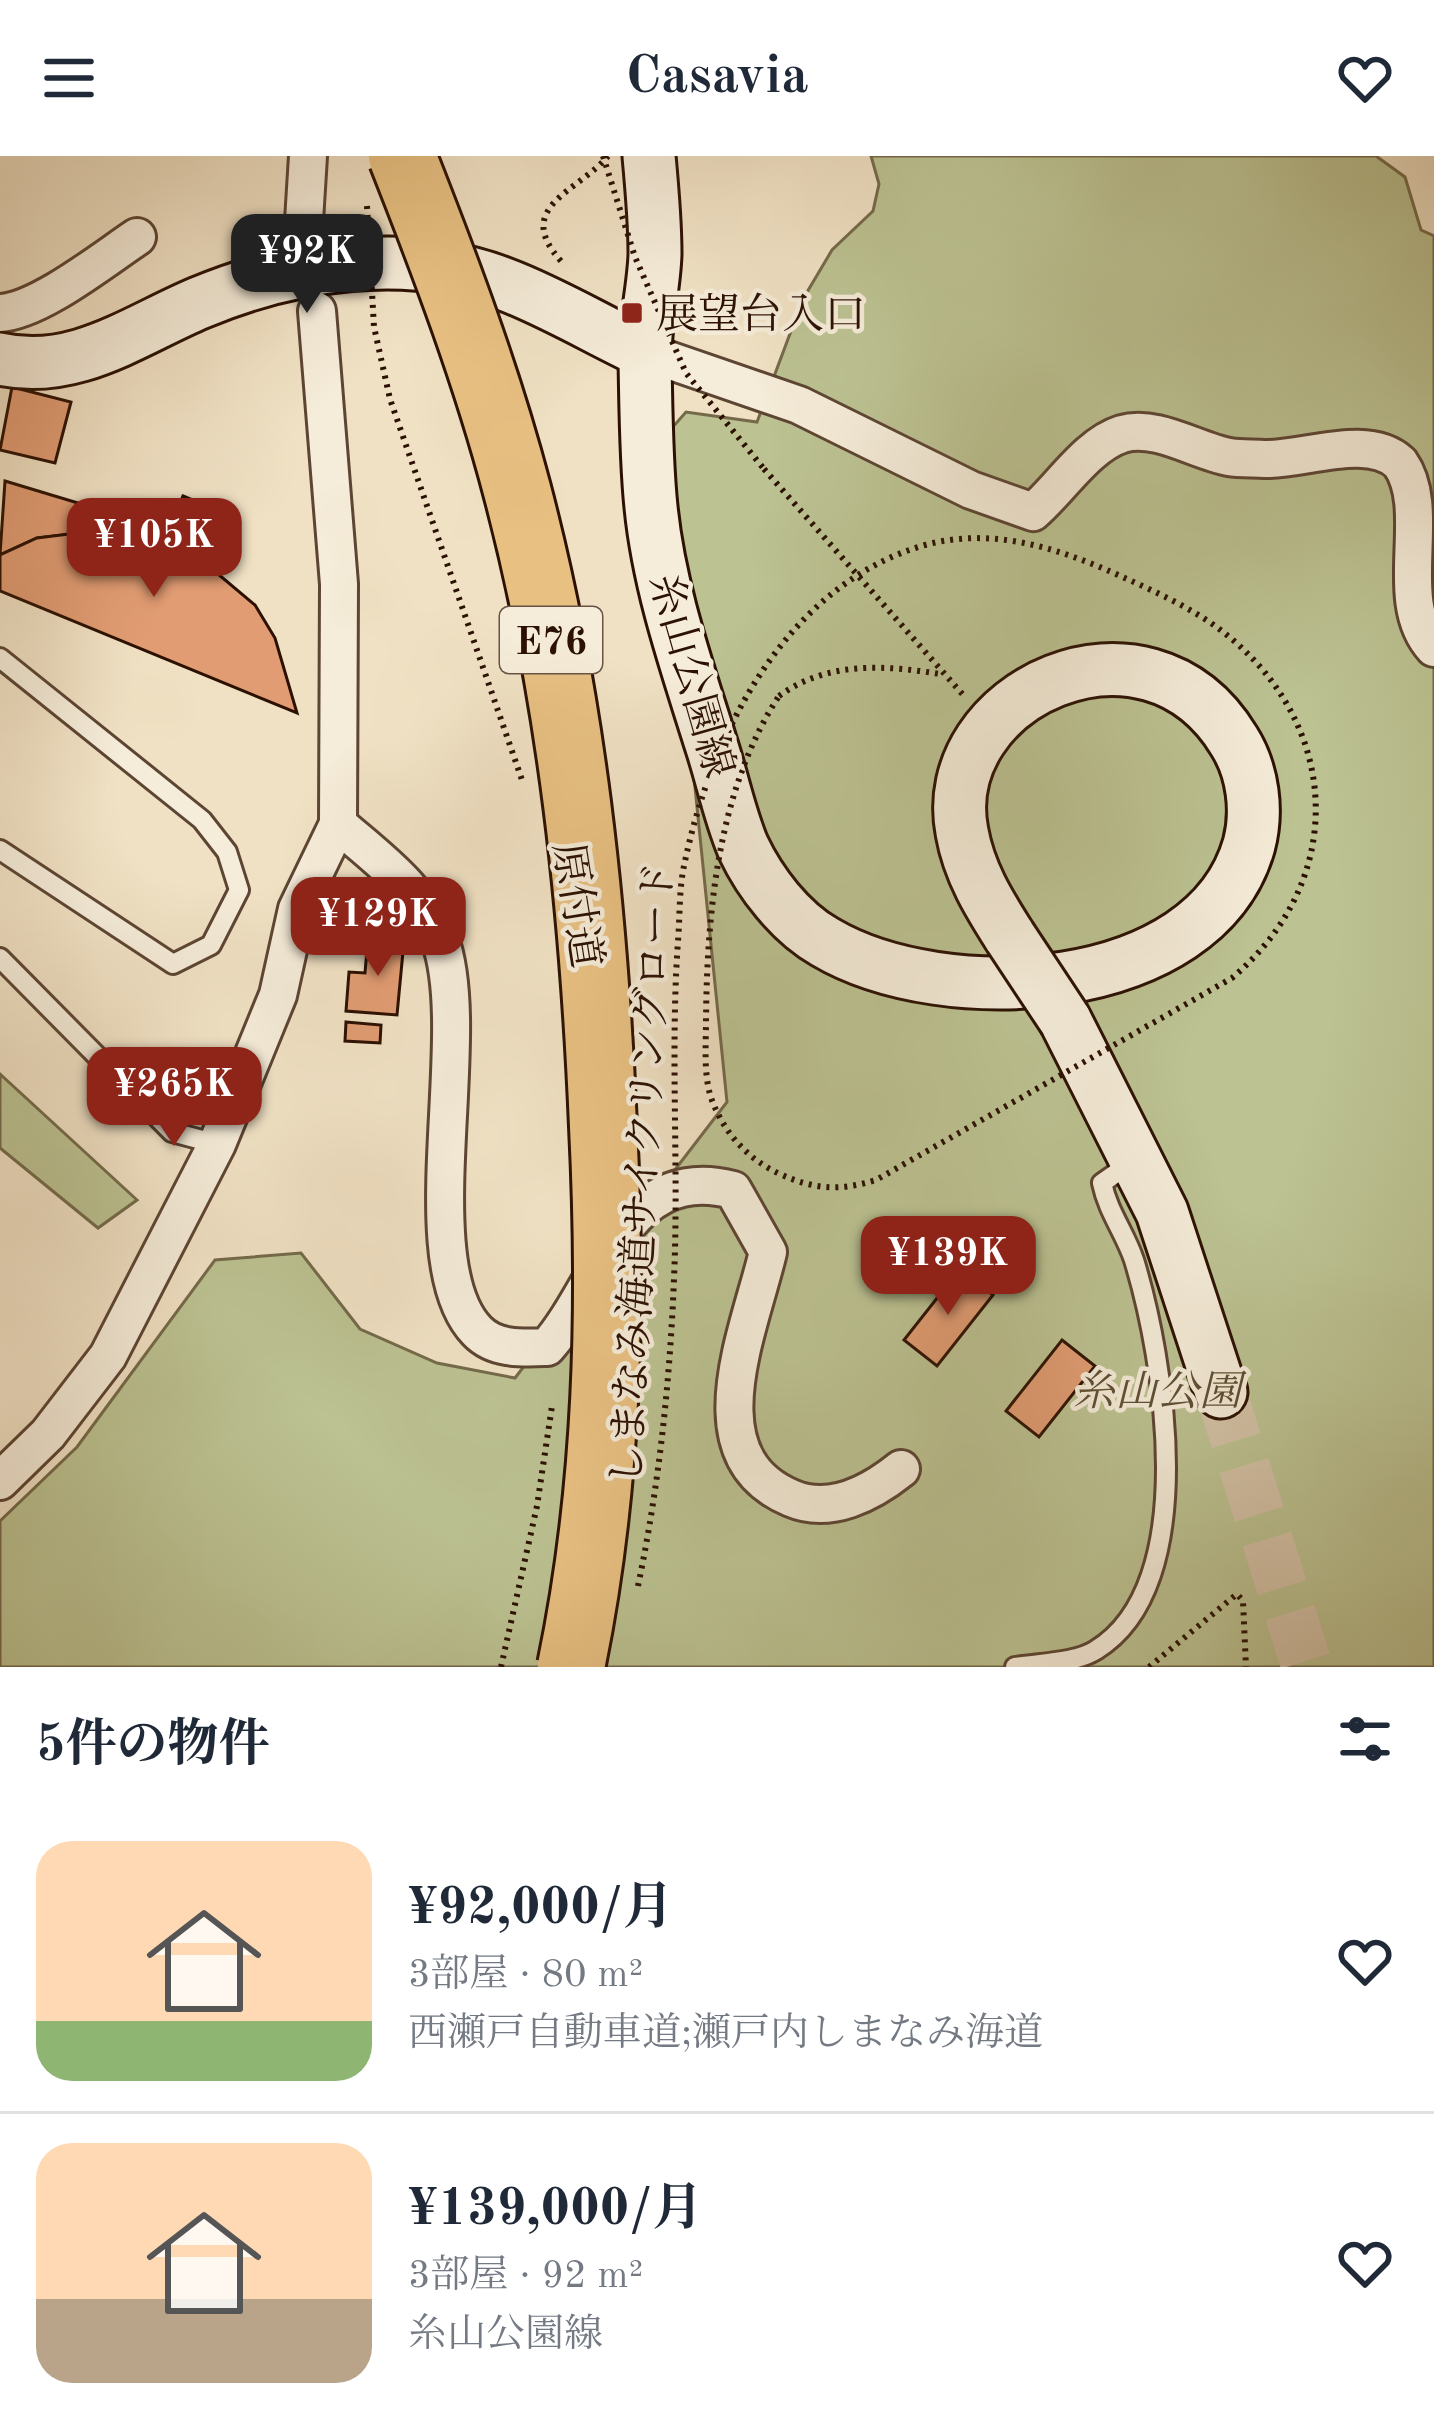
<!DOCTYPE html>
<html lang="ja">
<meta charset="utf-8">
<style>
body{margin:0;font-family:"Old Standard TT","Noto Serif JP",serif;background:#f6f6f7;color:#1f2937;height:100vh;display:flex;flex-direction:column;font-size:45px;white-space:nowrap}
*{box-sizing:border-box;margin:0}
p{font-size:39px;color:#747a83}
.icon{flex:none;width:66px;height:66px;fill:none;stroke:currentColor;stroke-width:2;stroke-linecap:round;stroke-linejoin:round}
.map{position:relative;height:1511px;overflow:hidden}
.side{display:flex;flex-direction:column;background:#fff;flex:1}
.side>*{flex:none}
.price{position:absolute;translate:-50% -102px;padding:0 27px;border-radius:24px;background:#8f2418;color:#fff;font-size:39px;line-height:78px;filter:drop-shadow(0 3px 6px #0008)}
.price::after{content:'';position:absolute;left:50%;top:72px;width:36px;height:27px;margin-left:-18px;background:inherit;clip-path:polygon(0 0,100% 0,50% 100%)}
.price.selected{background:#222;color:#fff}
ul{padding:0;list-style:none}
li{display:flex;align-items:center;gap:36px;height:300px;padding:0 36px}
li+li{border-top:3px solid #e0e1e3}
li span{display:grid;place-items:center;flex:none;width:336px;height:240px;border-radius:36px;color:#555}
li>.icon{margin-inline-start:auto}
span .icon{width:144px;height:144px;fill:#fffc;stroke-width:1}
li b{font-size:51px}
h2{display:flex;justify-content:space-between;align-items:center;height:144px;padding:0 36px;font-size:51px}
header{display:flex;justify-content:space-between;align-items:center;height:156px;padding:0 36px;background:#fff;font-size:54px;font-weight:600}
.map>svg:first-child{display:block}
</style>
<header><svg class="icon" aria-label="menu" viewBox="0 0 24 24"><path d="M4 6h16M4 12h16M4 18h16"/></svg>Casavia<svg class="icon" aria-label="heart" viewBox="0 0 24 24"><path d="M12 20l-8-8c-3-5 5-10 8-4 3-6 11-1 8 4z"/></svg></header>
<div class="map">
<svg width="1434" height="1511" viewBox="0 0 1434 1511">
<rect width="100%" height="100%" fill="#f0e1c4"/>
<filter id="stains"><feTurbulence type="fractalNoise" baseFrequency=".00167" numOctaves="4"/><feColorMatrix values="0 0 0 0 .2 0 0 0 0 .09 0 0 0 0 .02 0 0 0 .5 -.17"/></filter>
<radialGradient id="worn" r=".72"><stop offset=".6" stop-color="#630" stop-opacity="0"/><stop offset="1" stop-color="#630" stop-opacity=".3"/></radialGradient>
<g fill="#bcc292" stroke="#746a4a" stroke-width="3">
<path d="M871 0H1376L1405 21 1421 74 1434 80V1511H0V1365L77 1291 215 1104 301 1097 360 1173 437 1207 515 1222 727 946 667 356 671 273 686 256 757 266 803 143 832 94 873 55 879 28Z"/>
<path d="M0 918 137 1044 98 1072 0 992Z"/>
</g>
<g fill="#e19c73" stroke="#2c1103" stroke-width="3">
<path d="M12 231 71 246 55 307 0 294Z"/>
<path d="M5 325 101 354 91 376 37 382 0 399Z"/>
<path d="M183 340 219 355 199 402 255 449 275 482 297 557 0 435V399L37 382 77 377 117 376 164 385Z"/>
<path d="M368 782 404 785 397 859 346 855 349 816 365 817Z"/>
<path d="M346 866 381 869 380 887 345 885Z"/>
<path d="M960 1113 993 1139 937 1210 904 1184Z"/>
<path d="M1062 1184 1095 1210 1039 1281 1006 1255Z"/>
</g>
<g fill="none" stroke-linecap="round" stroke-linejoin="round">
<path stroke="#d3c2a7" stroke-width="51" stroke-dasharray="51 26" stroke-linecap="butt" d="M1221 1236 1307 1511"/>
<defs>
<g id="lane">
<path d="M0 502 202 664 227 696 239 734 211 789 173 808 0 694"/>
<path d="M0 802 172 976 217 988"/>
<path d="M1015 1511C1039 1507 1076 1507 1096 1494 1202 1429 1164 1202 1134 1104 1125 1077 1108 1056 1102 1027L1132 1006"/>
</g>
<g id="street">
<path d="M304 65 308 0"/>
<path d="M0 157C39 155 104 103 137 81"/>
<path d="M645 196 799 249 971 334 1033 356C1060 333 1087 289 1122 278 1157 268 1196 295 1229 301 1241 303 1254 302 1266 303 1304 304 1368 277 1400 307 1434 355 1390 444 1434 492"/>
<path d="M338 668C378 703 422 733 440 784 475 880 410 1106 477 1175 495 1194 523 1192 547 1191 602 1129 624 1005 733 1034L768 1096C749 1176 692 1300 791 1342 830 1359 871 1337 901 1313"/>
<path d="M0 1325 48 1278 108 1200 217 988 278 839 297 753 338 668 339 428 317 155"/>
</g>
<g id="secondary">
<path d="M649 0C652 32 655 65 655 98 654 133 644 169 645 205 646 253 646 303 651 351 659 432 687 511 711 588 722 621 729 658 743 691 760 727 790 766 825 786 943 856 1205 844 1249 689 1258 655 1253 615 1234 585 1146 440 935 539 962 676 969 716 989 748 1010 781"/>
<path d="M0 203C74 220 135 174 199 147 292 108 408 90 504 128 552 146 598 174 645 196"/>
<path d="M1065 864 1162 1056 1221 1236"/>
</g>
</defs>
<use href="#lane" stroke="#5d4533" stroke-width="24"/>
<use href="#street" stroke="#5d4533" stroke-width="42"/>
<use href="#secondary" stroke="#2c1103" stroke-width="57"/>
<g stroke="#2c1103" stroke-width="6" stroke-dasharray="3 6" stroke-linecap="butt">
<path d="M561 105C512 51 578 36 608 0"/>
<path d="M764 313 964 540"/>
<path d="M779 540C827 505 885 509 940 518"/>
<path d="M1149 1511 1237 1438 1243 1445 1246 1511"/>
</g>
<use href="#lane" stroke="#f5ecd9" stroke-width="18"/>
<use href="#street" stroke="#f5ecd9" stroke-width="36"/>
<use href="#secondary" stroke="#f5ecd9" stroke-width="51"/>
<defs>
<path id="secondary-bridge" d="M1010 781 1065 864"/>
<path id="highway-bridge" d="M402 0C445 109 487 220 517 334 572 542 594 755 603 970 612 1151 608 1333 571 1511"/>
</defs>
<use href="#secondary-bridge" stroke="#2c1103" stroke-width="57" stroke-linecap="butt"/>
<use href="#highway-bridge" stroke="#2c1103" stroke-width="72" stroke-linecap="butt"/>
<g stroke="#2c1103" stroke-width="6" stroke-dasharray="3 6" stroke-linecap="butt">
<path d="M603 0 635 101 686 217 764 313"/>
<path d="M367 50 374 171 390 243 522 624"/>
<path d="M638 1430C659 1330 670 1225 674 1123 679 1010 670 897 678 785 680 760 679 733 684 710 711 577 787 428 925 389 991 371 1055 391 1116 418 1147 432 1179 446 1208 465 1340 555 1354 719 1232 822L876 1024C840 1035 815 1034 780 1018 749 1004 726 979 713 947 703 923 706 891 706 865 707 756 718 633 779 540"/>
<path d="M501 1511 537 1350 552 1250"/>
</g>
<use href="#secondary-bridge" stroke="#f5ecd9" stroke-width="51"/>
<use href="#highway-bridge" stroke="#e8c082" stroke-width="66"/>
</g>
<rect fill="#8f2418" stroke="#f5ecd9" stroke-width="4.5" x="620" y="145" width="24" height="24" rx="6"/>
<g text-anchor="middle" stroke-width="9" stroke-linejoin="round" paint-order="stroke">
<rect fill="#f5ecd9" stroke="#685343" stroke-width="3" x="500" y="451" width="102" height="66" rx="9"/>
<g font-size="39" font-weight="bold" fill="#2c1103">
<text x="551" y="498">E76</text>
</g>
<g font-size="42" fill="#2c1103" stroke="#f5ecd9" text-anchor="start">
<text x="656" y="172">展望台入口</text>
</g>
<g font-size="42" fill="#2c1103" stroke="#f5ecd9">
<text transform="translate(693 519) rotate(74)" y="15">糸山公園線</text>
<text transform="translate(579 749) rotate(81)" y="15">原付道</text>
<text transform="translate(641 1018) rotate(-87)" y="15">しまなみ海道サイクリングロード</text>
</g>
<g font-size="42" font-style="italic" fill="#5e4f35" stroke="#f5ecd9">
<text x="1157" y="1249">糸山公園</text>
</g>
</g>
<rect width="100%" height="100%" filter="url(#stains)"/>
<rect width="100%" height="100%" fill="url(#worn)"/>
</svg>
<b class="price selected" style="left:307px;top:160px">¥92K</b>
<b class="price" style="left:154px;top:444px">¥105K</b>
<b class="price" style="left:378px;top:823px">¥129K</b>
<b class="price" style="left:174px;top:993px">¥265K</b>
<b class="price" style="left:948px;top:1162px">¥139K</b>
</div>
<section class="side">
<h2>5件の物件<svg class="icon" aria-label="filters" viewBox="0 0 24 24"><path d="M4 7h16M4 17h16"/><circle cx="9" cy="7" r="2"/><circle cx="15" cy="17" r="2"/></svg></h2>
<ul>
<li><span style="background:linear-gradient(#ffd9b3 75%,#8fb573 0)"><svg class="icon" aria-label="home" viewBox="0 0 24 24"><path d="M3 11l9-7 9 7M6 9v11h12V9"/></svg></span><div><b>¥92,000/月</b><p>3部屋 · 80 m²</p><p>西瀬戸自動車道;瀬戸内しまなみ海道</p></div><svg class="icon" aria-label="heart" viewBox="0 0 24 24"><path d="M12 20l-8-8c-3-5 5-10 8-4 3-6 11-1 8 4z"/></svg></li>
<li><span style="background:linear-gradient(#ffd9b3 65%,#b9a48a 0)"><svg class="icon" aria-label="home" viewBox="0 0 24 24"><path d="M3 11l9-7 9 7M6 9v11h12V9"/></svg></span><div><b>¥139,000/月</b><p>3部屋 · 92 m²</p><p>糸山公園線</p></div><svg class="icon" aria-label="heart" viewBox="0 0 24 24"><path d="M12 20l-8-8c-3-5 5-10 8-4 3-6 11-1 8 4z"/></svg></li>
</ul>
</section>
